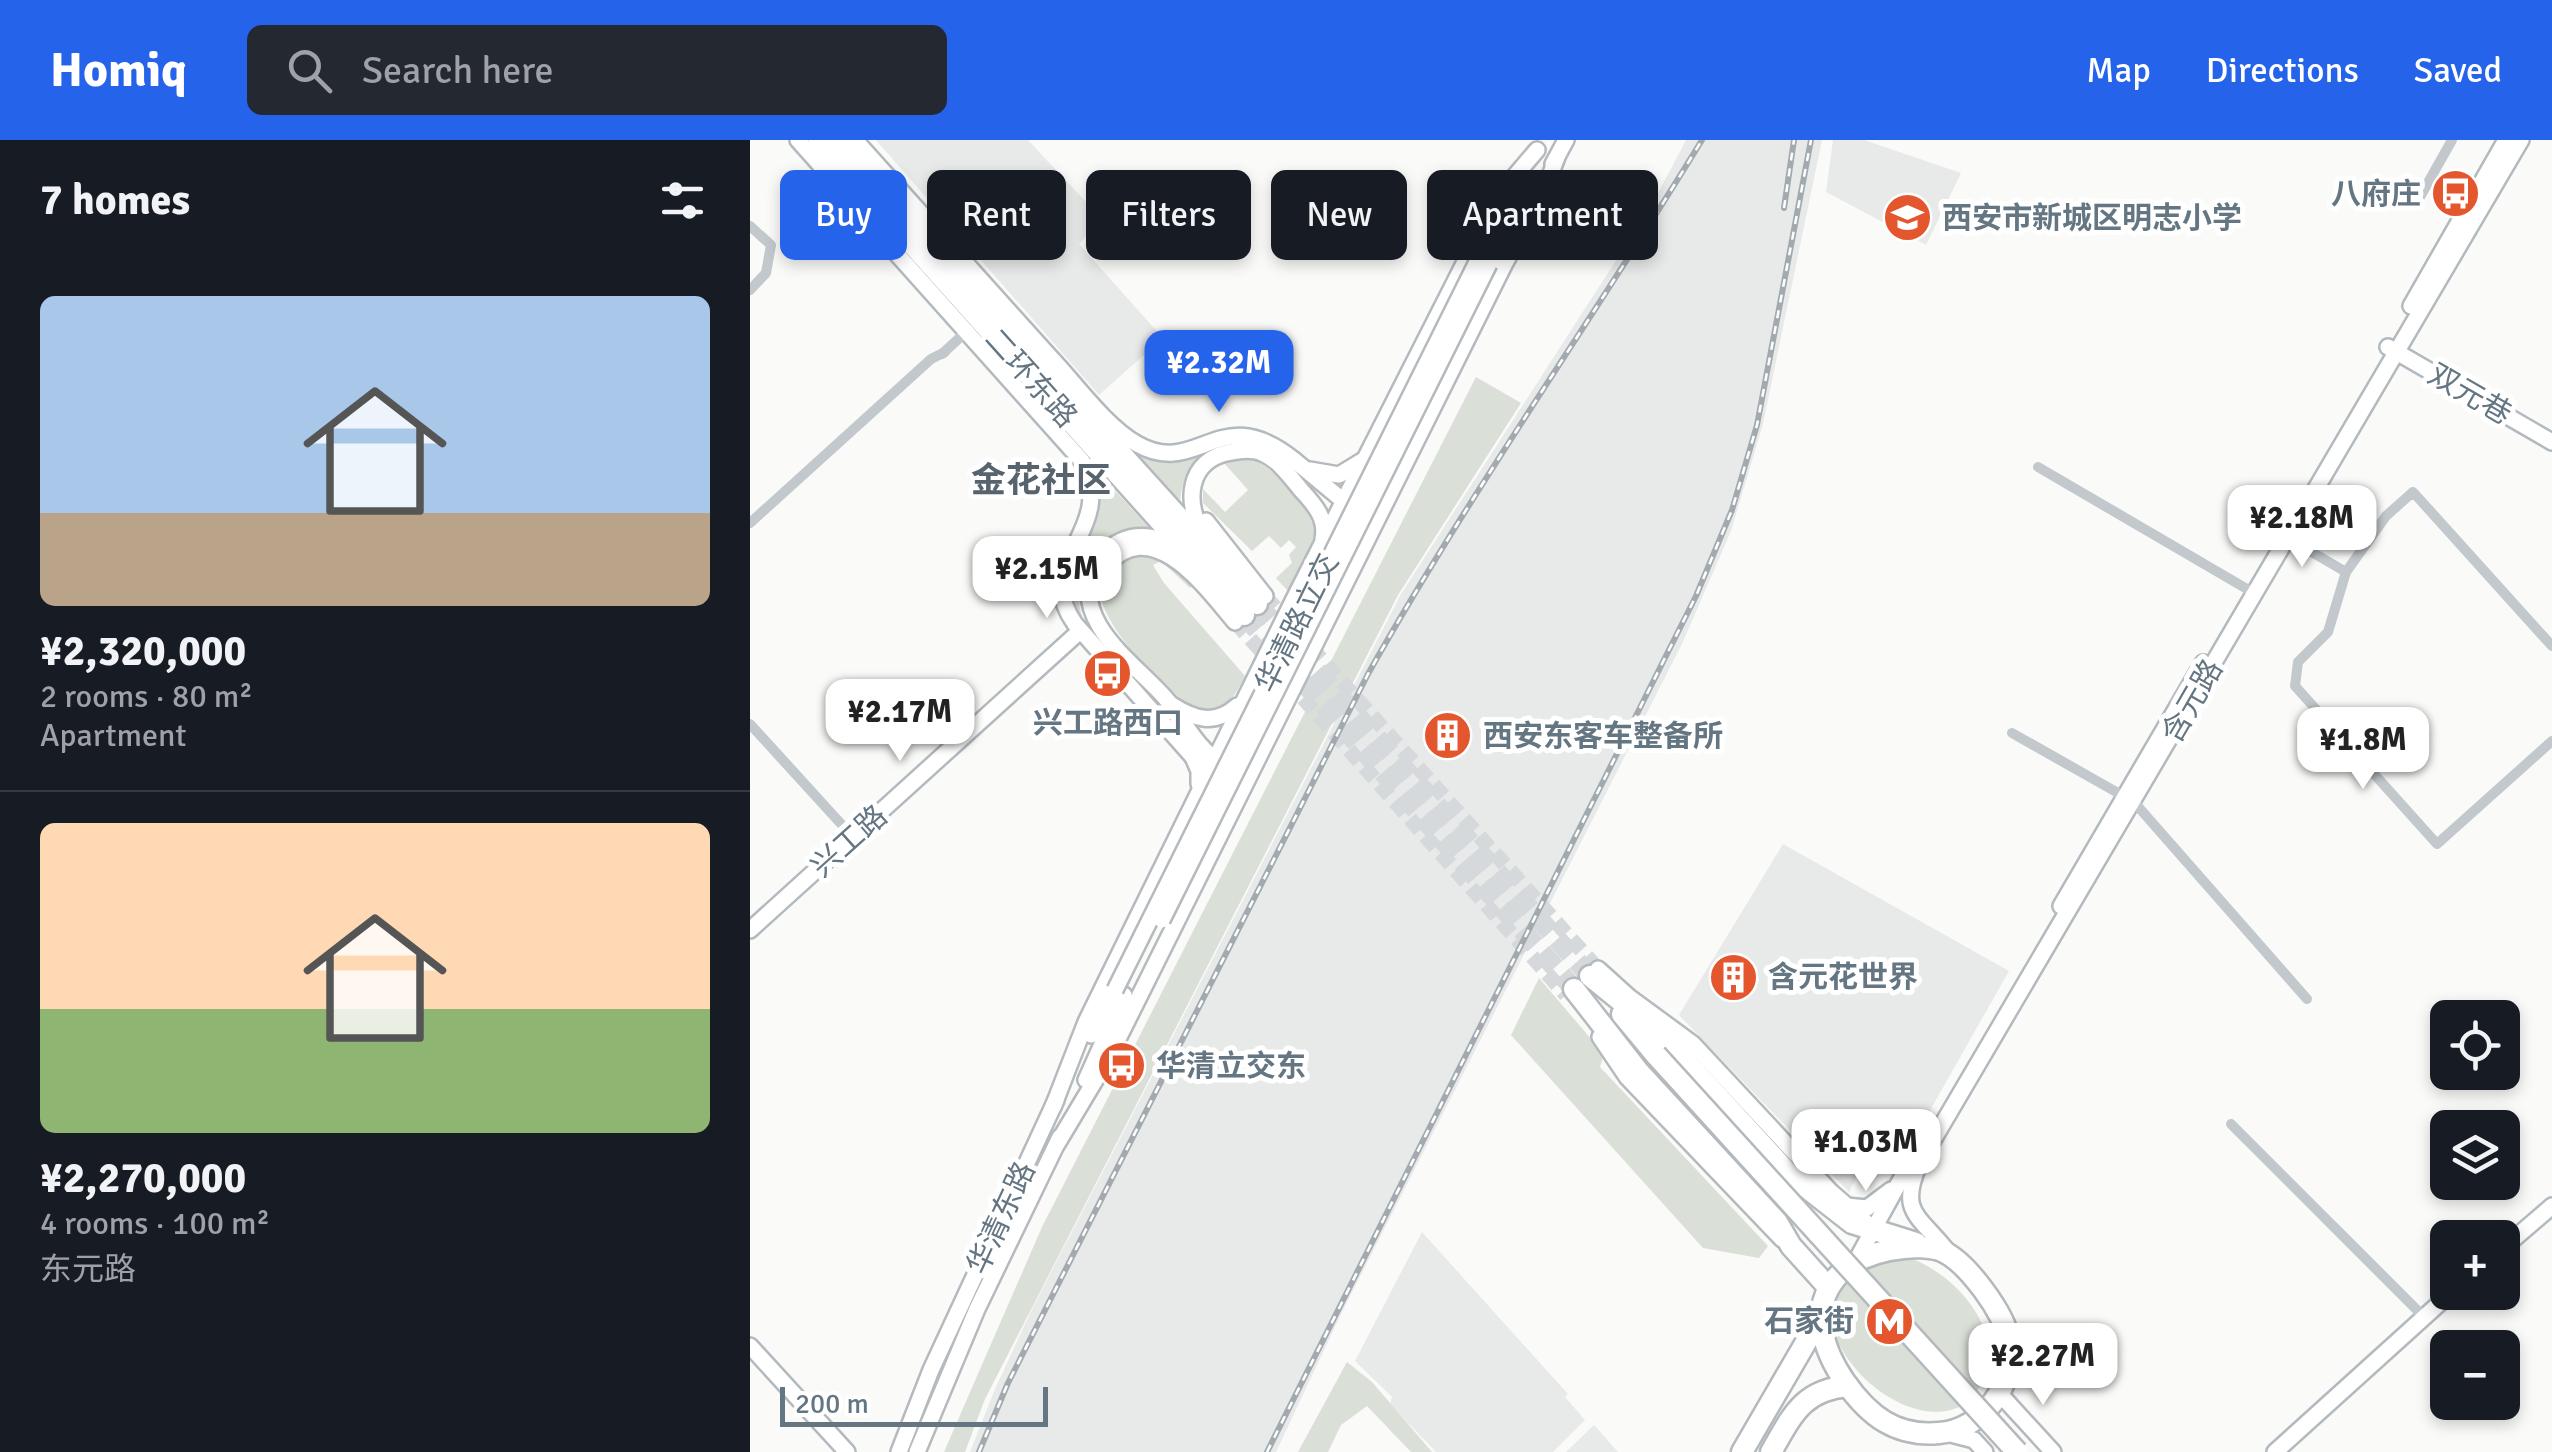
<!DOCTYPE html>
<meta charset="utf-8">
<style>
body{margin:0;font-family:Signika,"Noto Sans SC",sans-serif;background:#242831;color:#f1f3f6;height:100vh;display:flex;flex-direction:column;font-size:38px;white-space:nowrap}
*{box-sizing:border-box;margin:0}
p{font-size:32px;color:#9ea1a6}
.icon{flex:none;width:55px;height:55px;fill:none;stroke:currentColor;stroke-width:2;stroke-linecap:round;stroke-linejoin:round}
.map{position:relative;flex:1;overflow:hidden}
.details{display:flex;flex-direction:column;background:#171b24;width:750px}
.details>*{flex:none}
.top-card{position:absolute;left:30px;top:30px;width:950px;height:90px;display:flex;gap:20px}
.controls{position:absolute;left:1680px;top:860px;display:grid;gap:20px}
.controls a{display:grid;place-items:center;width:90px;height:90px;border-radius:15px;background:#171b24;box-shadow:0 5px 15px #0003;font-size:50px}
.scale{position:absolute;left:30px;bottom:25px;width:268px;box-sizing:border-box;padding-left:10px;border:5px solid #657683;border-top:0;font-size:28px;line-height:35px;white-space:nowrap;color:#657683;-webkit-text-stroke:8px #fff;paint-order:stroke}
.price{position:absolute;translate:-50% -85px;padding:0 22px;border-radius:20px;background:#fff;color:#222;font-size:32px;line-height:65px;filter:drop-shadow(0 2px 5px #0008)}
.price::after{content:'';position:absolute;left:50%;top:60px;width:30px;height:22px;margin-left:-15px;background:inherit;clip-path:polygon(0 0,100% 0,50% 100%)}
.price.active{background:#2563eb;color:#fff}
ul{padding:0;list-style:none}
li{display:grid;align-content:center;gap:20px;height:530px;padding:0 40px}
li+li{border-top:2px solid #363941}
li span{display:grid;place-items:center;height:310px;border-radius:15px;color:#555}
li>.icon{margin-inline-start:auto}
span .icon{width:180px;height:180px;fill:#fffc;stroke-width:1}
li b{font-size:42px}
h2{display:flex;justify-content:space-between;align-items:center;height:120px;padding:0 40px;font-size:42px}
.chip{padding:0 35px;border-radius:15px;background:#171b24;box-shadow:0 5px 15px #0003;font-size:35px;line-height:90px}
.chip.active{background:#2563eb;color:#fff}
header{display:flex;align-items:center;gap:60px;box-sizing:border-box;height:140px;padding:0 50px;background:#2563eb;color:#fff}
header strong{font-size:48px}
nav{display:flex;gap:55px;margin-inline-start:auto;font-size:35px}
.search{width:700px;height:90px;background:#242831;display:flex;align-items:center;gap:25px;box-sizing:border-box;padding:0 35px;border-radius:15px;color:#9ea1a6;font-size:38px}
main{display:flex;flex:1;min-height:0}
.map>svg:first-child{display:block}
</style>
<header>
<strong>Homiq</strong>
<div class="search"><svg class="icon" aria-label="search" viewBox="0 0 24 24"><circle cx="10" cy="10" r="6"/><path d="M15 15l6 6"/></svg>Search here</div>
<nav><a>Map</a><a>Directions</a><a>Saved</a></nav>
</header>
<main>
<section class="details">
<h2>7 homes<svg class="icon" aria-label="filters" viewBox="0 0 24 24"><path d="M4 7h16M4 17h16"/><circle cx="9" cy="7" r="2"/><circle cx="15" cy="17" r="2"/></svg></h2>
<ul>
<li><span style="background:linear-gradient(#a9c7e8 70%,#b9a48a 0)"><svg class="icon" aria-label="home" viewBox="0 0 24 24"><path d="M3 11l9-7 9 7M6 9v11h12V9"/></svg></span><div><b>¥2,320,000</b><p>2 rooms · 80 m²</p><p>Apartment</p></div></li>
<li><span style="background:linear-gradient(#ffd9b3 60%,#8fb573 0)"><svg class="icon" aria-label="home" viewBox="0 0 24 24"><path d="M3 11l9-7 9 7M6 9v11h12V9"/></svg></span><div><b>¥2,270,000</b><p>4 rooms · 100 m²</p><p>东元路</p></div></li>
</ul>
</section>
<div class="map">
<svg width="1802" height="1312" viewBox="0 0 1802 1312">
<rect width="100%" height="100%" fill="#fafaf8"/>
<g fill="#e8e9e9">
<path d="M126 0H278L352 79 329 104 413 198 349 255Z"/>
<path d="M936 0H1072L1013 284 981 391 932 504 593 1170 526 1312H220L245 1249 281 1171 651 454 903 63Z"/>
<path d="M1083 0H1114L1211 33 1176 105 1076 52Z"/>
<path d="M1033 704 1259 831 1161 1004 1130 988 1099 1052 929 875Z"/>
<path d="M672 1092 818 1254 815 1257 835 1280 803 1312H686L640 1264 642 1257 605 1221Z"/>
<path d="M844 1285 868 1312H816Z"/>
</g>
<g fill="#dadfd7">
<path d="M726 237 771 263 648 455 235 1259 215 1312H194L292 1087Z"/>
<path d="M494 303C456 310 430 324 430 367L377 308C415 328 453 307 494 303Z"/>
<path d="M332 315 402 391C343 382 313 435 336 487 301 447 330 433 337 393 340 369 333 339 332 315Z"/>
<path d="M498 317C519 323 565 369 564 393 563 411 546 435 538 451L526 438 542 423 539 415 546 407 539 400 531 408 519 396 502 411 453 363V349L475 372 498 350 474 323Z"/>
<path d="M381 412 414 419 443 444 440 448 411 421 403 425 414 443 495 536C481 564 470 581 436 566 410 543 337 474 352 438 357 426 372 419 381 412Z"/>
<path d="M789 838 854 914 850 927 1018 1106 1009 1118 953 1108 761 895Z"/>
<path d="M1155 1116C1212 1135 1270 1206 1219 1261 1152 1312 1017 1169 1117 1124 1128 1119 1143 1118 1155 1116Z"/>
<path d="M597 1222 622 1242 682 1312H661L617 1266 591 1285 578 1312H548Z"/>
</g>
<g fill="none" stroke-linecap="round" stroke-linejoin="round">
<g stroke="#d5d9db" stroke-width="15" stroke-dasharray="15 8" stroke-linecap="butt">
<path d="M515 456 848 829"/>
<path d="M485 482 523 524"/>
<path d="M538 541 816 855"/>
</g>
<g stroke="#d5d9db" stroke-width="20" stroke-dasharray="20 10" stroke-linecap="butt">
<path d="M507 464 840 836"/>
<path d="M494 475 824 849"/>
</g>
<defs>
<g id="secondary">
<path d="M48 0 145 109"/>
<path d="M105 0C170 72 235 145 300 217 325 243 355 286 387 304 449 339 468 259 544 320"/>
<path d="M138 104 332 321C368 392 280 421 325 484L443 617"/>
<path d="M1661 166 1756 0"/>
<path d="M1638 207 1802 302"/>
<path d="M1311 766 1453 523"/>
<path d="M0 790 330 491"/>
<path d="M1096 1066 1117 1068 1141 1050"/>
<path d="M1752 1109 1802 1066"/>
<path d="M1198 1112C1169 1075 1148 1073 1169 1024L1771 0"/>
<path d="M1106 1121 1162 1019"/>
<path d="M0 1206 97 1312"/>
<path d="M1249 1253 1303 1312"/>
<path d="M1197 1293 1224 1300 1235 1312"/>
<path d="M1525 1312 1702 1152"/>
</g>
<g id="primary">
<path d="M803 24 816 0"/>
<path d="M739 124 785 51"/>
<path d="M544 320 602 368"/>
<path d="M560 330 589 335 612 321"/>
<path d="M456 381 515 456"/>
<path d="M455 397C433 364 437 319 481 312 492 310 503 309 512 313 529 320 541 338 552 351 565 365 577 379 573 399"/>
<path d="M430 408C414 398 390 392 371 401 360 406 350 416 345 428 318 482 389 526 417 560 435 582 447 609 472 624"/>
<path d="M357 425C403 373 456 448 485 482"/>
<path d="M422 565C444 579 465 586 487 566"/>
<path d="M449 644V631L443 617 449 621 454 619 452 607"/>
<path d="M848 829 879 857 943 904 1081 1052 1120 1086"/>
<path d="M341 895 365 850"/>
<path d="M850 897 877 937 1032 1099"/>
<path d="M336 940 374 855"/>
<path d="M303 967 336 882 543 461 721 110 764 37 787 10"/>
<path d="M307 1004 359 917 754 125 794 52 807 17"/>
<path d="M149 1312 181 1230 306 960"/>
<path d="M167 1312 227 1169 310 997"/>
</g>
<g id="highway">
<path d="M69 0 494 475"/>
<path d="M87 0 507 464"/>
<path d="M840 836 909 892 1038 1033 1102 1083 1166 1103"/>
<path d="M824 849 888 931 1027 1082 1041 1106 1078 1147"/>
<path d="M872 874 906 915"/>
<path d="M1169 1107C1177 1108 1185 1108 1192 1111 1217 1122 1255 1174 1259 1200 1267 1243 1233 1290 1189 1293 1146 1297 1119 1276 1095 1242 1043 1166 1081 1109 1169 1107Z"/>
<path d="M992 1312 1070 1178"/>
<path d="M1021 1312C1042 1276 1052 1250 1098 1246"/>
</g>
</defs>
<use href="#secondary" stroke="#b3babf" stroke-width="20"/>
<use href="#primary" stroke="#b5babe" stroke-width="20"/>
<use href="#highway" stroke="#b4b9bd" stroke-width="25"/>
<g stroke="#c3c8cc" stroke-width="10">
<path d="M1670 57 1702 0"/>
<path d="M0 86 21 105 16 133 0 150"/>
<path d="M192 214 218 190"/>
<path d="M1288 327 1497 449"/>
<path d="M0 383 181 219 195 212"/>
<path d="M1529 393 1596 432"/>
<path d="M1802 506 1663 352 1636 376 1596 432 1578 492 1548 522 1545 546 1687 704 1802 601"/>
<path d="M0 584 103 697"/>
<path d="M1262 593 1384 662 1557 859"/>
<path d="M1481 984 1674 1177"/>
</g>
<use href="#secondary" stroke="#fff" stroke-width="15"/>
<use href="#primary" stroke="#fff" stroke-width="15"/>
<use href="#highway" stroke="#fff" stroke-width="20"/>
<defs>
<g id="rail">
<path d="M1034 68 1044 0"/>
<path d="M229 1312 258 1243 618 534C721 351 843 179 952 0"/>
<path d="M517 1312 946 456 982 370 1007 285 1061 0"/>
</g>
</defs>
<use href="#rail" stroke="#a2aab0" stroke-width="6"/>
<use href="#rail" stroke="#fff" stroke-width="2.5" stroke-dasharray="8" stroke-linecap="butt"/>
<defs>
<g id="primary-bridge">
<path d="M412 780 739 124"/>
<path d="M365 850 730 116"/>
</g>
<path id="highway-bridge" d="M906 915 1267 1312"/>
</defs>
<use href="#primary-bridge" stroke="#b5babe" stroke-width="20" stroke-linecap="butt"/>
<use href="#highway-bridge" stroke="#b4b9bd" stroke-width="25" stroke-linecap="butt"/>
<use href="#primary-bridge" stroke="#fff" stroke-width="15"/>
<use href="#highway-bridge" stroke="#fff" stroke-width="20"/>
</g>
<defs>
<symbol id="bus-disc" viewBox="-11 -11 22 22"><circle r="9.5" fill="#e4572e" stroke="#fff"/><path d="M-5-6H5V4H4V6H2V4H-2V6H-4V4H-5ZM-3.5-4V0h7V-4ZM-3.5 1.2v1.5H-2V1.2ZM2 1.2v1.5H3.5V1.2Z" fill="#fff"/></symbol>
<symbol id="school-disc" viewBox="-11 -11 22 22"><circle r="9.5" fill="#e4572e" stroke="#fff"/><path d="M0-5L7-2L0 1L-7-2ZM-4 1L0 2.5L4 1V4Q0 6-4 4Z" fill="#fff"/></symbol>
<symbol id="building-disc" viewBox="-11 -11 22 22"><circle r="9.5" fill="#e4572e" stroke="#fff"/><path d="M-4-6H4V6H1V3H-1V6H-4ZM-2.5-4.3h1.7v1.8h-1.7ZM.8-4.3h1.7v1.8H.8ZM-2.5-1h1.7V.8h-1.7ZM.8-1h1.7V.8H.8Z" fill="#fff"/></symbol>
<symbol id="metro-disc" viewBox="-11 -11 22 22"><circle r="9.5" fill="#e4572e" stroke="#fff"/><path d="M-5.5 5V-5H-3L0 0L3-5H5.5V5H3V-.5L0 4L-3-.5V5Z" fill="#fff"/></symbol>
</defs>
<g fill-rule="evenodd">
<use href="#bus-disc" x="1678" y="26" width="55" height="55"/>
<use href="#school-disc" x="1130" y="50" width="55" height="55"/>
<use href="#bus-disc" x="330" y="506" width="55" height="55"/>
<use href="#building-disc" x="670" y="568" width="55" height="55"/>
<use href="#building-disc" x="956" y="810" width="55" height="55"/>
<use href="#bus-disc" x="344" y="898" width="55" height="55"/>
<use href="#metro-disc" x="1112" y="1154" width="55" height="55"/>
</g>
<g text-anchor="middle" stroke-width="10" stroke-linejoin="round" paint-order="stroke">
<g font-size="30" font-weight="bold" fill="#657683" stroke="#fff" text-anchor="start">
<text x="1671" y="64" text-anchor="end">八府庄</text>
<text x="1192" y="88">西安市新城区明志小学</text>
<text x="358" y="593" text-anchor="middle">兴工路西口</text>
<text x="733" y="606">西安东客车整备所</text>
<text x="1018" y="847">含元花世界</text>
<text x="406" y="936">华清立交东</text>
<text x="1104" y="1191" text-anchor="end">石家街</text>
</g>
<g font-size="30" fill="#657683" stroke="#fff">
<text transform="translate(281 238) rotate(48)" y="10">二环东路</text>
<text transform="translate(1720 254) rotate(30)" y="10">双元巷</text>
<text transform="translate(547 483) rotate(-64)" y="10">华清路立交</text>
<text transform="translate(1442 561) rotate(-60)" y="10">含元路</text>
<text transform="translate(99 701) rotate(-42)" y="10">兴工路</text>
<text transform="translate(251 1078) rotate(-65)" y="10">华清东路</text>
</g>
<g font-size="35" font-weight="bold" fill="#57646e" stroke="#fff">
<text x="291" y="352">金花社区</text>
</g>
</g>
</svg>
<div class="controls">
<a><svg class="icon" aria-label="locate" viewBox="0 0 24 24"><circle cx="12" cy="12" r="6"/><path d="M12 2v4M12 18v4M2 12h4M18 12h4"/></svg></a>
<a><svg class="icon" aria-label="layers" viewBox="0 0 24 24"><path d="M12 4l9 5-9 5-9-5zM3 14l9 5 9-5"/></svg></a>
<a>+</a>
<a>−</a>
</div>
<div class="scale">200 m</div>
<b class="price active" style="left:469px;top:275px">¥2.32M</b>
<b class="price" style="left:1552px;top:430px">¥2.18M</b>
<b class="price" style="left:297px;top:481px">¥2.15M</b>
<b class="price" style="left:150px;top:624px">¥2.17M</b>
<b class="price" style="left:1613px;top:652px">¥1.8M</b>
<b class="price" style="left:1116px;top:1054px">¥1.03M</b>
<b class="price" style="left:1293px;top:1268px">¥2.27M</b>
<div class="top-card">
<a class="chip active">Buy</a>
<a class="chip">Rent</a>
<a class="chip">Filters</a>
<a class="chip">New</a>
<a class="chip">Apartment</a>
</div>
</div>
</main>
